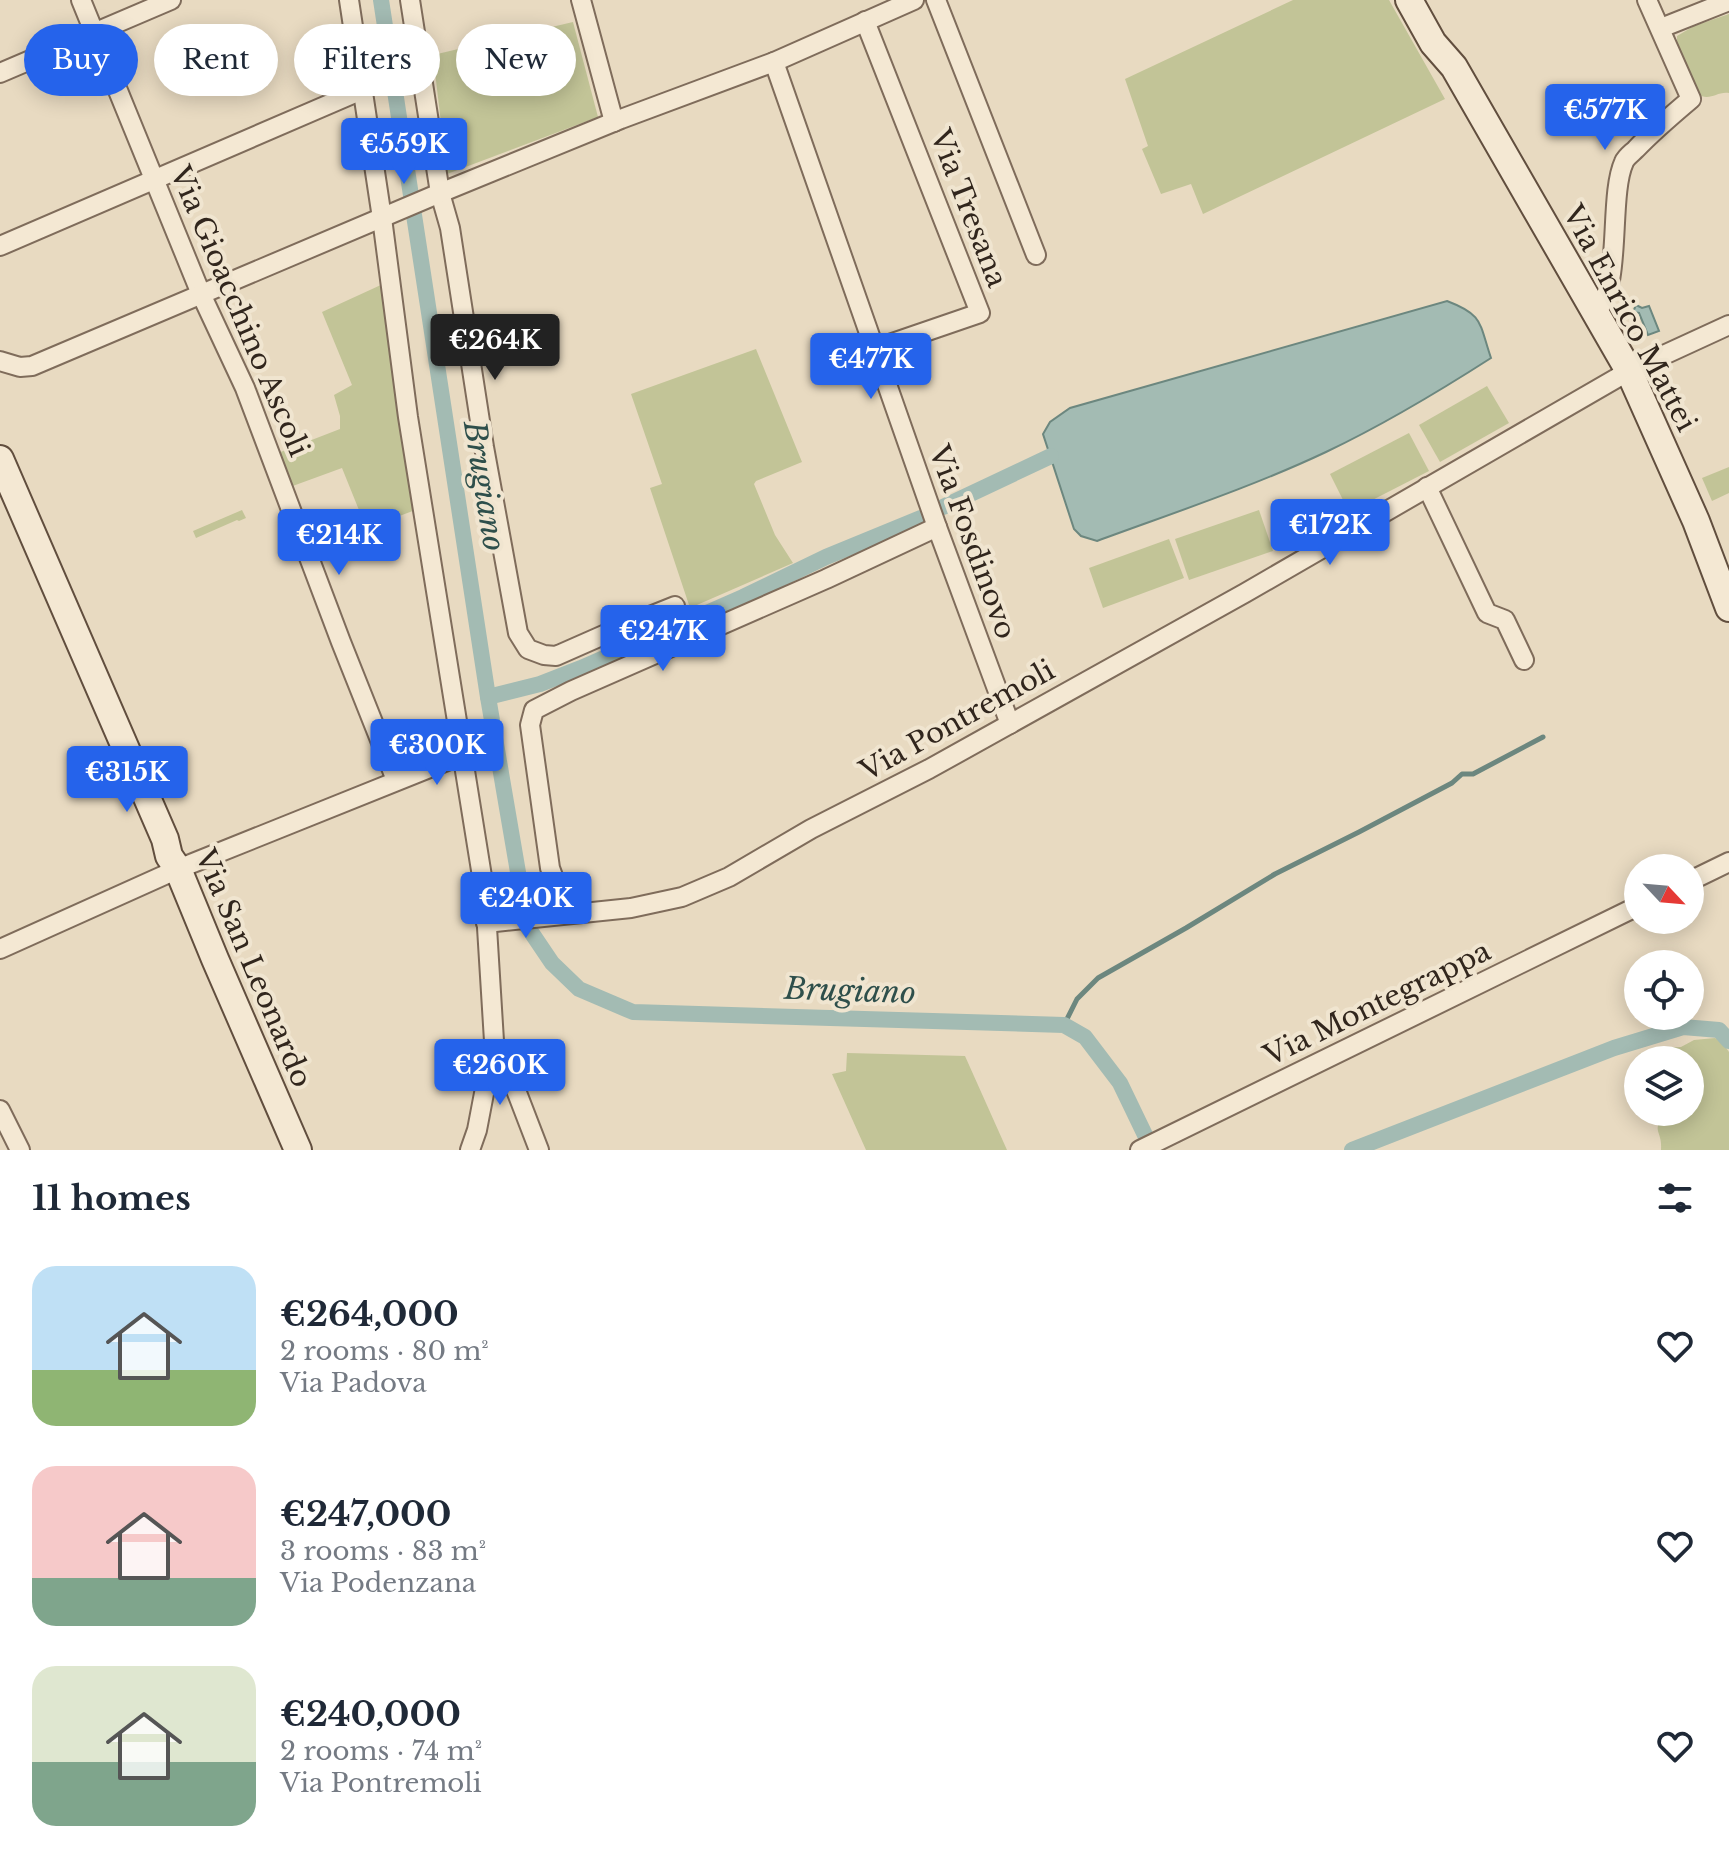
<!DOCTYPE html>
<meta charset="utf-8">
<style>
body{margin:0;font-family:"Libre Baskerville",serif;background:#f6f6f7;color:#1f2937;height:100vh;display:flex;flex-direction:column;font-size:30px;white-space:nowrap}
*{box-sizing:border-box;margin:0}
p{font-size:26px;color:#747a83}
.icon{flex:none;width:44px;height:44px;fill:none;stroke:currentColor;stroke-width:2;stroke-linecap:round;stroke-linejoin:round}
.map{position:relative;height:1150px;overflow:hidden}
.panel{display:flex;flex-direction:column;background:#fff;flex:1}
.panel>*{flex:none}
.guide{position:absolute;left:24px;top:24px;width:800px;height:72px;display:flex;gap:16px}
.needle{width:52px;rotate:116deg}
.fabs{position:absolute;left:1624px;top:854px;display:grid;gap:16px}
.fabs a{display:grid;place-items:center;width:80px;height:80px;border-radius:50%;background:#fff;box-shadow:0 4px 20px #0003;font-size:40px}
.price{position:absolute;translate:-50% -68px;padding:0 18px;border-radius:8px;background:#2563eb;color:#fff;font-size:26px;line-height:52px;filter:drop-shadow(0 2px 4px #0008)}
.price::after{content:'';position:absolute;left:50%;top:48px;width:24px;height:18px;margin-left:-12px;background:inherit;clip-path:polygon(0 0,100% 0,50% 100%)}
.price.current{background:#222;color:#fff}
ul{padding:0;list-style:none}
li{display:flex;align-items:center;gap:24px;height:200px;padding:0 32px}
li span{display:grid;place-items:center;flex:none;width:224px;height:160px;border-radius:24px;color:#555}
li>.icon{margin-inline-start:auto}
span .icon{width:96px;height:96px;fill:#fffc;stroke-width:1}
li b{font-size:34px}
h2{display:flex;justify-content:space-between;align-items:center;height:96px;padding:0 32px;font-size:34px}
.pill{padding:0 28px;border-radius:36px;background:#fff;box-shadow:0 4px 20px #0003;font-size:28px;line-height:72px}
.pill.current{background:#2563eb;color:#fff}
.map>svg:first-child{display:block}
</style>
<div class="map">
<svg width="1729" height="1150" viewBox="0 0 1729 1150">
<rect width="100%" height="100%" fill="#e8dac1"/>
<g fill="#c2c497">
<path d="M1293 0H1389L1445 99 1203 214 1191 184 1161 194 1142 149 1148 146 1125 79Z"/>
<path d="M1729 14V93C1716 91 1709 103 1697 93L1677 44V36L1694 26Z"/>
<path d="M573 22 598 117 447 174 433 55Z"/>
<path d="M383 284 418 509 373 526 370 519 363 520 342 468 290 487 278 453 340 429V416L334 395 352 385 322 312Z"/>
<path d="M756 349 802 462 756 481 754 484 775 535 793 563 690 608 650 488 662 484 631 394Z"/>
<path d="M1487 386 1509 423 1440 462 1419 425Z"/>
<path d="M1409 433 1429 471 1349 512 1330 474Z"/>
<path d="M1729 467V493L1712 501 1702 478Z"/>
<path d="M242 510 246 518 239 521 237 520 196 538 193 531Z"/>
<path d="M1259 510 1273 551 1189 580 1175 539Z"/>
<path d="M1169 539 1184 578 1103 608 1089 568Z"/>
<path d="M1715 1038 1722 1042 1729 1052V1150H1661C1663 1129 1648 1131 1669 1112H1690V1060H1654L1639 1054 1657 1048 1681 1047 1694 1040Z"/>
<path d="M847 1053 965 1056 1007 1150H866L832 1074 846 1071Z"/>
</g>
<g fill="#a3bbb3" stroke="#6c877f" stroke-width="2">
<path d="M1447 301C1484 315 1479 323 1491 358 1438 392 1383 425 1326 452 1252 487 1173 513 1097 541L1081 536 1074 529 1043 434 1050 422 1070 408Z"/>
<path d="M1636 305 1642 308 1649 306 1659 331 1648 335 1639 313 1633 312Z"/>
</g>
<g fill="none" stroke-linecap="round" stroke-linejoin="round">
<path stroke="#6c877f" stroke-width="5" d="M1064 1025 1077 999 1098 978 1186 928 1275 874 1359 832 1452 783 1462 774H1473L1543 737"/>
<g stroke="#a3bbb3" stroke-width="16">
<path d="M381 0 488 697 525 913"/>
<path d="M943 507 1051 456"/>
<path d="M488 697 540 684 581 668 743 597 826 557 921 518"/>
<path d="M527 926 552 963 579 989 633 1012 1064 1025 1085 1037 1120 1083 1146 1137"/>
<path d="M1352 1150 1614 1048 1683 1027 1719 1030 1729 1041"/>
</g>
<defs>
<g id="minor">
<path d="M81 0 201 294 245 388 341 642 396 780"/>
<path d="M349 0 382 218 408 417 485 895 494 1041 477 1130 470 1150"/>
<path d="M410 0 440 193 450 228 484 447 518 633 528 649 544 655 556 656 615 630 675 606"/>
<path d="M581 0 614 122"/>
<path d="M936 0 1036 255"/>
<path d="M865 21 980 313 875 349"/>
<path d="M1661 28 1729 1"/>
<path d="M774 62 937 527 1010 724"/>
<path d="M0 73 171 0"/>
<path d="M0 246 362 90"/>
<path d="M1595 312C1623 290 1608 197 1624 162 1626 157 1632 153 1636 149 1653 131 1672 115 1691 99L1647 0"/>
<path d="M0 361 20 367 32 366 440 193 621 119 774 62 914 0"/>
<path d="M1427 487 1487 613 1505 620 1524 660"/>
<path d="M1690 881 1729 862"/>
<path d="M567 914 550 868 530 725 534 710 571 691 826 579 937 527"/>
<path d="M486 923 631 908 682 897 729 877 811 829 929 769 1245 593 1629 371 1729 325"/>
<path d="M0 949 178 869 462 755"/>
<path d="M492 1048 509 1072 539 1150"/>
<path d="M0 1110 20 1150"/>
<path d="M1140 1150 1638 906"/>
</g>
<g id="secondary">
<path d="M1409 0 1433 43 1454 67 1629 371 1696 521 1729 608"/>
<path d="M0 459 165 839 169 856 178 869 215 959 298 1150"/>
</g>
</defs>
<use href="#minor" stroke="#7f6c5b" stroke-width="22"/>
<use href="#secondary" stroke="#614e3e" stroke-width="30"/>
<use href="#minor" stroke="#f4e8d3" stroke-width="18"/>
<use href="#secondary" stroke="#f4e8d3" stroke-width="26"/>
</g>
<g text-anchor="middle" stroke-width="8" stroke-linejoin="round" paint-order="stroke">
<g font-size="28" fill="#31261d" stroke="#f0e5d0">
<text transform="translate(969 208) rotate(69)" y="10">Via Tresana</text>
<text transform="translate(240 311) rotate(67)" y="10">Via Gioacchino Ascoli</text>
<text transform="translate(1630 318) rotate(62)" y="10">Via Enrico Mattei</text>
<text transform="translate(973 542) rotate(70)" y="10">Via Fosdinovo</text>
<text transform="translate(957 720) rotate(-29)" y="10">Via Pontremoli</text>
<text transform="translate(254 968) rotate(67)" y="10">Via San Leonardo</text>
<text transform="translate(1377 1003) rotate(-26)" y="10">Via Montegrappa</text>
</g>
<g font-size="30" font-style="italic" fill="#2e4f4b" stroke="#f0e5d0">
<text transform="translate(484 486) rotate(81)" y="10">Brugiano</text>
<text transform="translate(850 991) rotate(2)" y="10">Brugiano</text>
</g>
</g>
</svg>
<div class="fabs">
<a><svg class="needle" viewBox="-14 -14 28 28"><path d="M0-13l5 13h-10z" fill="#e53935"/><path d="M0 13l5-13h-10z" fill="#747a83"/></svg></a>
<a><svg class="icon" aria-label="locate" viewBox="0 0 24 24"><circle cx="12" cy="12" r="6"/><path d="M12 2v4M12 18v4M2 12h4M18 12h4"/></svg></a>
<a><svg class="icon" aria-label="layers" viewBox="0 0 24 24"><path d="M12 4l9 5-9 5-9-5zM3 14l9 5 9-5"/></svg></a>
</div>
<b class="price" style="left:1605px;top:152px">€577K</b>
<b class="price" style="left:404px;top:186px">€559K</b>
<b class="price current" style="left:495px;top:382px">€264K</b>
<b class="price" style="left:871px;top:401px">€477K</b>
<b class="price" style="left:1330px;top:567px">€172K</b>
<b class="price" style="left:339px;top:577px">€214K</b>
<b class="price" style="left:663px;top:673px">€247K</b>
<b class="price" style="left:437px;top:787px">€300K</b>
<b class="price" style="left:127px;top:814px">€315K</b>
<b class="price" style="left:526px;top:940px">€240K</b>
<b class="price" style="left:500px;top:1107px">€260K</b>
<div class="guide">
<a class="pill current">Buy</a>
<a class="pill">Rent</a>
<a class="pill">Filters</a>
<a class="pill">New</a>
</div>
</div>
<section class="panel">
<h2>11 homes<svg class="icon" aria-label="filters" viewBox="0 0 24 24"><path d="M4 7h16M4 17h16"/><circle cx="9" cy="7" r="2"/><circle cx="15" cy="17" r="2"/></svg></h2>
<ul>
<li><span style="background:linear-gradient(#bfe0f5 65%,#8fb573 0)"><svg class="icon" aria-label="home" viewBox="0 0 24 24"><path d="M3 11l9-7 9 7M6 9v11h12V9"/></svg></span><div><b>€264,000</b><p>2 rooms · 80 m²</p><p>Via Padova</p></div><svg class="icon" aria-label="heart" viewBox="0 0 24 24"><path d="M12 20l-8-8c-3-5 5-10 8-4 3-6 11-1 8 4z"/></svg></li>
<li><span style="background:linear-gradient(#f6c9c9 70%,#7fa58c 0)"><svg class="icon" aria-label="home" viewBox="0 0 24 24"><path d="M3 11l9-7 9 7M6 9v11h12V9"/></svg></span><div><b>€247,000</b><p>3 rooms · 83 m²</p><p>Via Podenzana</p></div><svg class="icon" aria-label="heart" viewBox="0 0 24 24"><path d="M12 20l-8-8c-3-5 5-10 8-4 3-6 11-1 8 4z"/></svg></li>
<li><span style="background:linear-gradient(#dfe7d0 60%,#7fa58c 0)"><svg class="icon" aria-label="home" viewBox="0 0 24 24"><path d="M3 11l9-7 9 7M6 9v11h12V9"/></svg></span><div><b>€240,000</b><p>2 rooms · 74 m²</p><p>Via Pontremoli</p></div><svg class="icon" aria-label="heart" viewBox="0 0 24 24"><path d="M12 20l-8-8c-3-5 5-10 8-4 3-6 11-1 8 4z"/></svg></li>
</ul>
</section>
